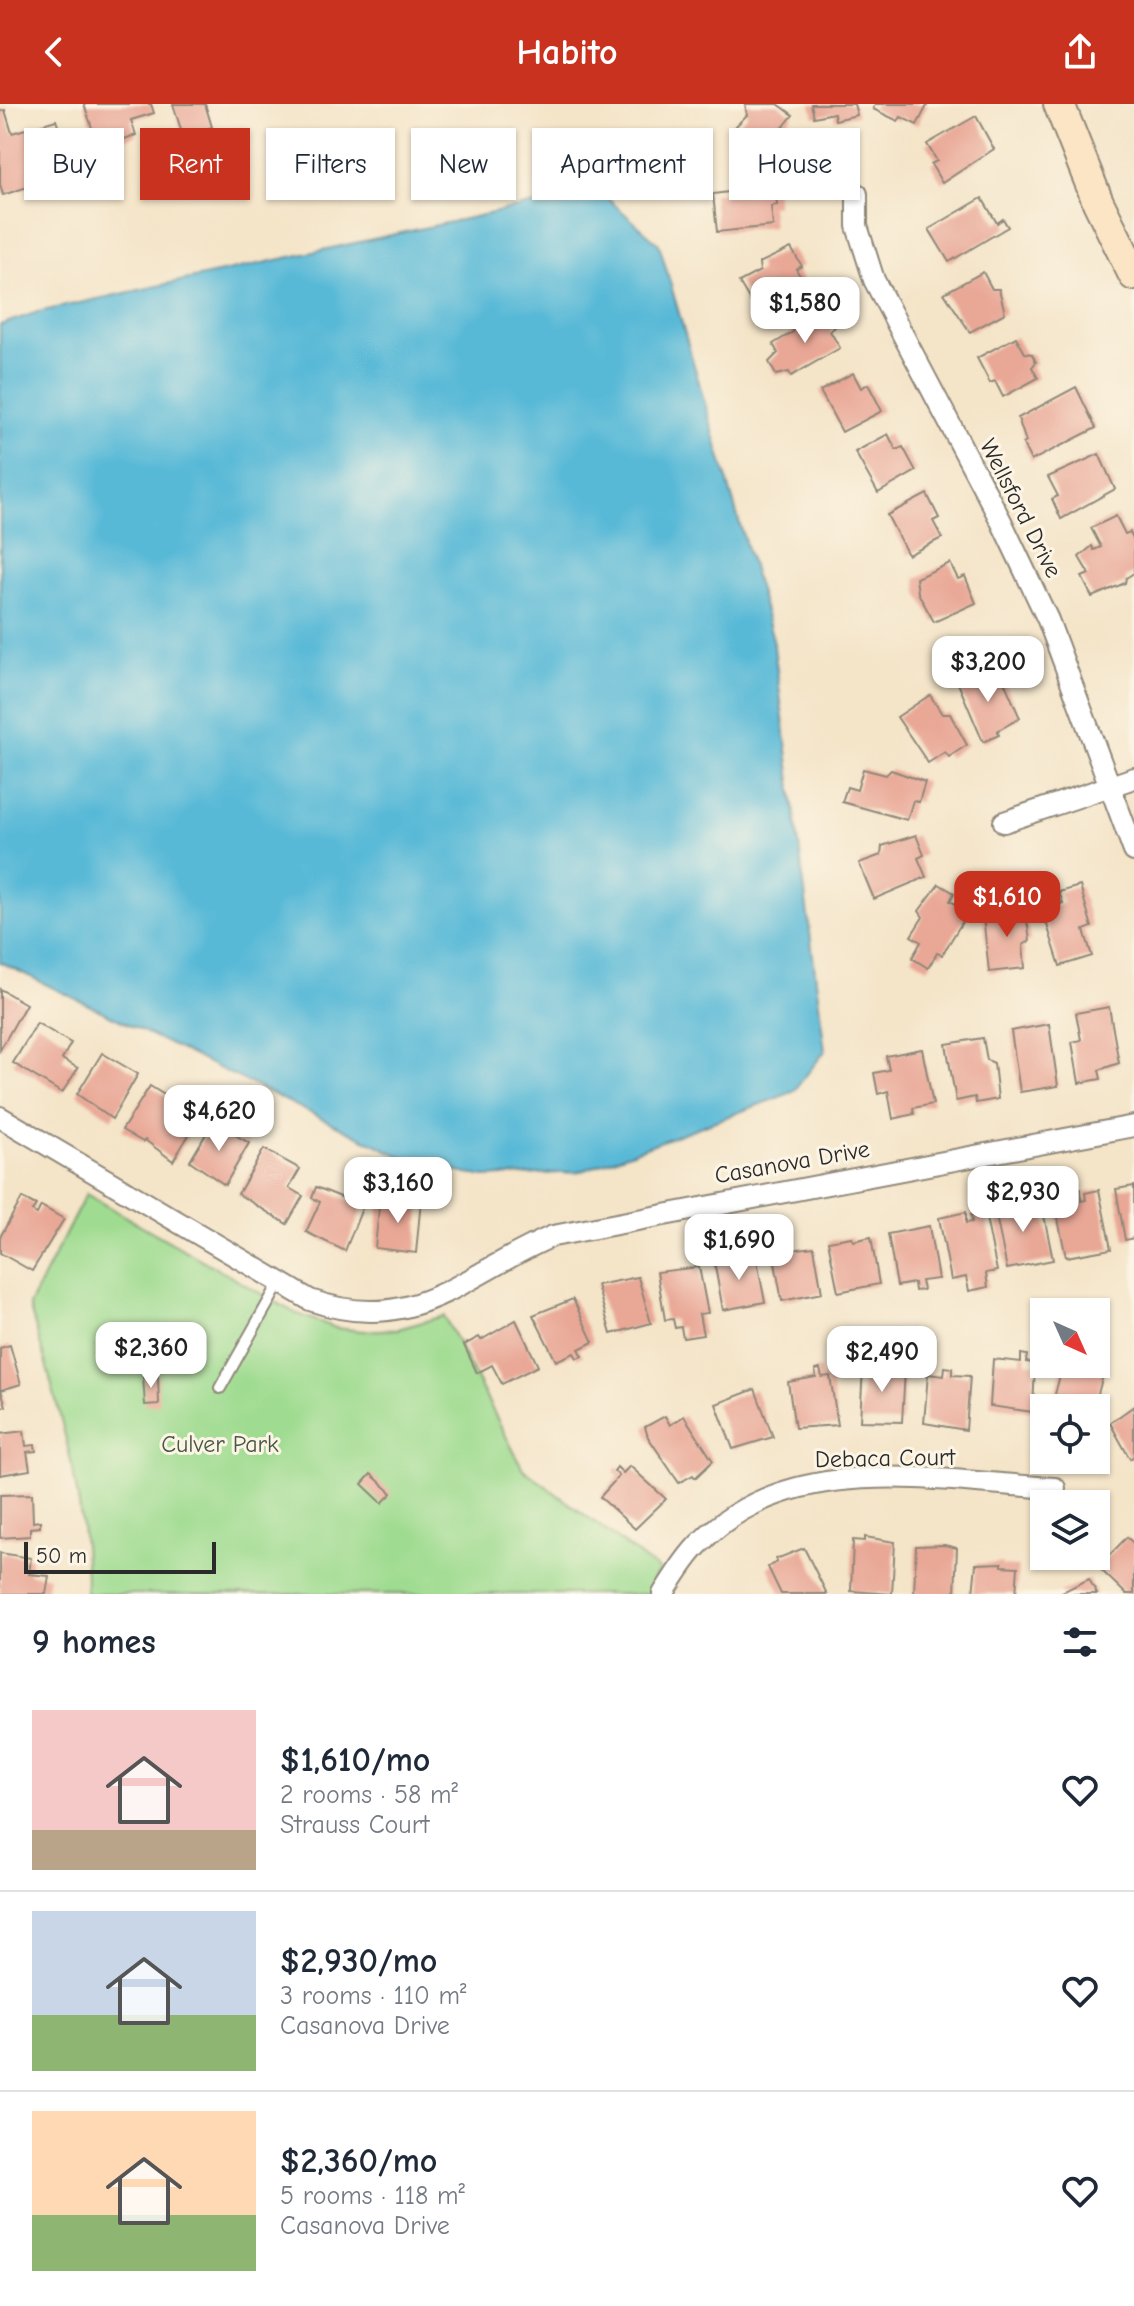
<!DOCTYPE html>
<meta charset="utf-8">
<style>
body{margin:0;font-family:"Comic Neue",sans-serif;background:#f2f2f3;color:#1f2937;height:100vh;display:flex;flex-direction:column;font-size:30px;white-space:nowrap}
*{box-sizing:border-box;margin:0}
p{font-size:26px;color:#747a83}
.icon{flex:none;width:44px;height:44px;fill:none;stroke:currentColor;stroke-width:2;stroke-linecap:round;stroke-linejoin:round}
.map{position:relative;height:1490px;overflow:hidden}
.panel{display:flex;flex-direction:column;background:#fff;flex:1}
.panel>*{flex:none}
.hud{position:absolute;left:24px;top:24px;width:1086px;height:72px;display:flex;gap:16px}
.needle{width:52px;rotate:135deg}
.fabs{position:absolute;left:1030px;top:1194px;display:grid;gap:16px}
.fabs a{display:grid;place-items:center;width:80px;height:80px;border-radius:0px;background:#fff;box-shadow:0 2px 6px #0004;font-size:40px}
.scale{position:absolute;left:24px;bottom:20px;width:192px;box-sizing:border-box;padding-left:8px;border:4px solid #2b2b2b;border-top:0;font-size:22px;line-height:28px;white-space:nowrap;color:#2b2b2b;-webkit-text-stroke:6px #fcf5e5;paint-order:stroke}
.price{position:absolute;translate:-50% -68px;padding:0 18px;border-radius:16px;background:#fff;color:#222;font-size:26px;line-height:52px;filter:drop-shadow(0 2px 4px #0008)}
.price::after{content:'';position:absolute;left:50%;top:48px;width:24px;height:18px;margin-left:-12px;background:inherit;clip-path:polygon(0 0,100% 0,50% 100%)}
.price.on{background:#c8321e;color:#fff}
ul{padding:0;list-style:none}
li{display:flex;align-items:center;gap:24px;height:200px;padding:0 32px}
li+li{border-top:2px solid #e0e1e3}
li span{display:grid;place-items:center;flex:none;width:224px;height:160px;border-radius:0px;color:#555}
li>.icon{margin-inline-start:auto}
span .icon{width:96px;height:96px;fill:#fffc;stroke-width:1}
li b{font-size:34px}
h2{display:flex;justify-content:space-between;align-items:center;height:96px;padding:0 32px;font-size:34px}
.pill{padding:0 28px;border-radius:0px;background:#fff;box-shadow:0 2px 6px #0004;font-size:28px;line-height:72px}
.pill.on{background:#c8321e;color:#fff}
header{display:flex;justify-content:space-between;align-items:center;height:104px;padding:0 32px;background:#c8321e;color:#fff;font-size:36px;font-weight:700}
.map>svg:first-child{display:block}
</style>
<header><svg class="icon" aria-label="back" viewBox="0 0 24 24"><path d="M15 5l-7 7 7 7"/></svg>Habito<svg class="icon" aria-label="share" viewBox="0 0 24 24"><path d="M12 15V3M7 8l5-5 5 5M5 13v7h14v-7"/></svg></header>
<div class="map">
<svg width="1134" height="1490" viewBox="0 0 1134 1490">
<rect width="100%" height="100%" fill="#fcf5e5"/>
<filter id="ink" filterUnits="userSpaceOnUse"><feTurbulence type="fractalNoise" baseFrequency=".0125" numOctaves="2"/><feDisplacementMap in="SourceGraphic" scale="16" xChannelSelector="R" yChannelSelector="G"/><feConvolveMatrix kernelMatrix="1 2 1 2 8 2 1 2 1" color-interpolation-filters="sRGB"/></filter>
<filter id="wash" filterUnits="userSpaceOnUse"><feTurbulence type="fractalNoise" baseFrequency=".006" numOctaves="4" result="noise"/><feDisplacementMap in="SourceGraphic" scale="32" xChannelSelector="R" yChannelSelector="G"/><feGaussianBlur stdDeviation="1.8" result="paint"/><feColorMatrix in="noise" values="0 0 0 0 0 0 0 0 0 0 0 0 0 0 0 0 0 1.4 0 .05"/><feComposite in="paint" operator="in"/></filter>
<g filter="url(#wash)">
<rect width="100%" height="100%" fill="#f4e4c8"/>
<path fill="#9fdb90" stroke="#65835e" stroke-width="2" d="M86 1090 295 1209 336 1224 362 1227 398 1225 444 1212 523 1365 659 1466 646 1490H86C87 1392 56 1295 29 1201Z"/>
<path fill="#59b9d7" stroke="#427281" stroke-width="2" d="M598 86 659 140 773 535 825 947 793 988 579 1068 485 1073 416 1060 0 858V221L38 208Z"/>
<g id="blocks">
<g fill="#e9a796">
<path d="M84 0H151L154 9 131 16 136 31 109 40 105 26 94 30Z"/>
<path d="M173 0H205L212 23 183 32Z"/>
<path d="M745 0H778L793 11 781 26 787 30 769 52 733 25 747 11Z"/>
<path d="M811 0H854L857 11 835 16 834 9 814 13Z"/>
<path d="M875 0H928L917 21 901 13 898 17 873 5Z"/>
<path d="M5 6 12 29 56 16 73 68 3 91 0 80V7Z"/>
<path d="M976 12 994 45 942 79 931 60 937 57 927 40Z"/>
<path d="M775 80 777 101 771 102 773 122 717 128 713 90 736 87 739 81Z"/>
<path d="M982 94 997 119 1003 115 1008 123 949 158 929 125Z"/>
<path d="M791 144 802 162 796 165 806 182 758 210 739 178 760 167 759 159Z"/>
<path d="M983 168 992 185H999L1005 209 970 228 944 189Z"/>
<path d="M825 205 835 223 830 227 840 244 791 272 789 268 776 271 769 258 778 249 773 240 793 228 794 220Z"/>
<path d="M1016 233 1025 249 1032 250 1036 258 1032 263 1038 274 1003 293 995 277 990 279 977 254Z"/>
<path d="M853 269 861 284 868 280 882 307 842 328 820 287Z"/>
<path d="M1076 283 1096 324 1031 357 1023 340 1026 338 1018 314Z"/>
<path d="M888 330 896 346 903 343 916 367 878 389 855 348Z"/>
<path d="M1099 350 1115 385 1061 415 1052 395 1058 392 1048 373Z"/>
<path d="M927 390 939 414 933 417 942 434 908 451 887 411Z"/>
<path d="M1116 412 1125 430 1130 428 1134 436V469L1126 474 1125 479 1092 493 1082 473 1089 470 1079 453 1092 442 1094 446 1101 443 1091 424Z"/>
<path d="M950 459 958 475 965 472 976 499 934 518 918 489 916 474Z"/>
<path d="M985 564 992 580 1003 575 1020 614 997 627 999 631 983 638 957 577Z"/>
<path d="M930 591 942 610H950L967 641 949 653 945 648 928 659 897 613Z"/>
<path d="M863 665 886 671 891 666 925 678 919 698 913 697 907 716 842 698 847 683 857 686Z"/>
<path d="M916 731 924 751 918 754 926 773 874 795 859 759 881 751 882 742Z"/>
<path d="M939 780 954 789 950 797 969 807 942 851 937 849 928 864 912 854 921 838 911 832 923 813 919 807Z"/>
<path d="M1080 782 1092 823 1084 826 1092 852 1060 862 1043 808 1063 799 1059 788Z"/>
<path d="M1025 802 1030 837 1023 841 1025 864 989 868 983 811H1004L1003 804Z"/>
<path d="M0 885 26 900 0 946Z"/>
<path d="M1109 903 1119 959 1099 966 1101 975 1079 979 1072 938 1081 936 1076 909Z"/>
<path d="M37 919 71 939 62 955 78 964 62 989 13 959Z"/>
<path d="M1049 920 1058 982 1020 988 1011 927Z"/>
<path d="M983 934 987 956 994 959 998 995 976 999 975 993 956 997 946 940Z"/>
<path d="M922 945 933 1000 913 1004 914 1010 893 1015 888 987 878 990 874 969 889 966 886 952Z"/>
<path d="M102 949 138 970 112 1015 77 990Z"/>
<path d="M150 982 185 1004 175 1021 190 1029 173 1057 145 1036 143 1038 122 1026Z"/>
<path d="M213 1018 249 1039 225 1081 190 1057Z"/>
<path d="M264 1045 300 1065 289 1084 303 1092 287 1120 238 1090Z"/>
<path d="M1134 1082V1134L1125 1136 1116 1085Z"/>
<path d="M316 1083 363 1102 345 1147 306 1128 320 1098 312 1094Z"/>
<path d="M1080 1085 1081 1097 1086 1096 1085 1089 1099 1086 1111 1145 1066 1153 1053 1091Z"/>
<path d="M380 1093 421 1096 416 1149 375 1144Z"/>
<path d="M22 1094 36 1101 32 1107 37 1110 41 1102 64 1115 32 1167 0 1149V1133Z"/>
<path d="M1021 1097 1022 1108 1028 1107 1026 1100 1041 1097 1053 1156 1007 1165 994 1102Z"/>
<path d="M966 1108V1119L972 1118 971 1111 985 1109 997 1167 986 1169 988 1183 969 1187 966 1173 951 1176 939 1114Z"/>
<path d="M929 1122 938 1175 921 1177 923 1186 915 1187 914 1179 897 1182 888 1130Z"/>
<path d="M852 1133 853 1137 871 1133 879 1180 838 1188 828 1137Z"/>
<path d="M814 1143 822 1189 782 1197 773 1148Z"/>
<path d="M756 1152 765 1198 723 1206 714 1157Z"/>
<path d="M699 1163 708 1209 699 1210 703 1231 683 1234 681 1223 675 1224 673 1215 665 1216 657 1168Z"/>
<path d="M638 1173 651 1219 611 1230 597 1181Z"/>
<path d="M573 1195 593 1238 579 1245 583 1252 577 1254 574 1249 556 1257 533 1211Z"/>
<path d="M516 1216 538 1262 502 1280 492 1261 477 1269 464 1241 479 1233 481 1236Z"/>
<path d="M10 1241 21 1280 1 1286 6 1302 0 1304V1244Z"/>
<path d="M1021 1250 1027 1251 1026 1258 1035 1259 1033 1308 990 1302 993 1255 1021 1258Z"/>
<path d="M1096 1254 1107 1257 1094 1304H1068L1053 1298 1063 1260H1096Z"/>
<path d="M879 1257H886V1265L905 1266 902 1318 860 1317 863 1263 879 1264Z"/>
<path d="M945 1263 952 1264V1271L970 1272 966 1326 924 1319 928 1270 944 1272Z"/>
<path d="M820 1265 822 1273 830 1272 838 1321 795 1324 788 1278 816 1273 815 1266Z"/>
<path d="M158 1272 159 1300 145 1301 143 1273Z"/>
<path d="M755 1285 773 1333 733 1345 716 1300Z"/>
<path d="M1134 1302V1352L1130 1355 1110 1319Z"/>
<path d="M665 1312 670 1321 684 1312 713 1357 695 1374 693 1371 679 1379 648 1333 645 1323Z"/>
<path d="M24 1327 26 1342 35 1341 36 1347 27 1348 30 1366 0 1371V1330Z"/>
<path d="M630 1362 666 1395 635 1425 600 1393 619 1372 614 1367 617 1363 623 1369Z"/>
<path d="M371 1370 392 1389 382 1399 362 1380Z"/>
<path d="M32 1390 33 1418 40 1417V1423L30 1424V1432L0 1434V1391Z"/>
<path d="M865 1433 895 1438 892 1490 851 1487 853 1436 865 1437Z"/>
<path d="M1127 1433 1134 1440V1490H1126L1098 1463Z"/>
<path d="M944 1441 957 1444 955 1490H914L916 1442Z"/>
<path d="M804 1444 827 1490H781L768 1463 777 1458 776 1455Z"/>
<path d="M0 1449 31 1454 29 1470 49 1472 46 1490H0Z"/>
<path d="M1002 1459V1462L1018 1463 1016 1490H973L976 1460Z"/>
<path d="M1089 1475 1097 1490H1058Z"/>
</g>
</g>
</g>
<g filter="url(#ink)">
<use href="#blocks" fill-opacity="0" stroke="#90887a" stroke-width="2"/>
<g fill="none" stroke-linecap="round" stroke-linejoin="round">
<defs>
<path id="lane" d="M220 1284 280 1178"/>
<g id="street">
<path d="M857 90V122L874 176 1001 417 1048 516 1134 747"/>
<path d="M1004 718 1134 674"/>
<path d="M0 1013 310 1196C415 1233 463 1170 553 1132L1134 1022"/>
<path d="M663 1490C674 1473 684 1455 699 1440 789 1345 939 1378 1055 1384"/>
</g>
<path id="secondary" d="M1059 0 1098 98 1134 171"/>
</defs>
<use href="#lane" stroke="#90887a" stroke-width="14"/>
<use href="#street" stroke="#90887a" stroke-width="24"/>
<use href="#secondary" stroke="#90887a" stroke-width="34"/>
<use href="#lane" stroke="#fff" stroke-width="10"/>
<use href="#street" stroke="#fff" stroke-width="20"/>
<use href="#secondary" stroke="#fce5c4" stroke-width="30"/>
</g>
</g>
<g text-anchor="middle" stroke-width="6" stroke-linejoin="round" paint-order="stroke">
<g font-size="24" fill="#2b2b2b" stroke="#fcf5e5">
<text transform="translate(1021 404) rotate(63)" y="8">Wellsford Drive</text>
<text transform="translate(792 1058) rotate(-10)" y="8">Casanova Drive</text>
<text transform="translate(885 1354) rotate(-1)" y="8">Debaca Court</text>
</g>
<g font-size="24" fill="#485744" stroke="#fcf5e5">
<text x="220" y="1348">Culver Park</text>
</g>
</g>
</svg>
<div class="fabs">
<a><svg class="needle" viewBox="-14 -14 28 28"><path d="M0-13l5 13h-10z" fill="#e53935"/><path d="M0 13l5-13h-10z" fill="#747a83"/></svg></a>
<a><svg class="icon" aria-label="locate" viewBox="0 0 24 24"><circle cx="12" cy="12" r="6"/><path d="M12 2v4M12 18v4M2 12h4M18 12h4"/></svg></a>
<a><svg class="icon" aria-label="layers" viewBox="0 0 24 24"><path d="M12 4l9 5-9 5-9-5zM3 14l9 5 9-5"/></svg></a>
</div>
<div class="scale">50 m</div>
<b class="price" style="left:805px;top:241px">$1,580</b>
<b class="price" style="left:988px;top:600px">$3,200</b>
<b class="price on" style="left:1007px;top:835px">$1,610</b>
<b class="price" style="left:219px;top:1049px">$4,620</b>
<b class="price" style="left:398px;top:1121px">$3,160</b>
<b class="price" style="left:1023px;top:1130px">$2,930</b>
<b class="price" style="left:739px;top:1178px">$1,690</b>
<b class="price" style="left:151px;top:1286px">$2,360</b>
<b class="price" style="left:882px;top:1290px">$2,490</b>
<div class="hud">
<a class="pill">Buy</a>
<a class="pill on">Rent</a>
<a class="pill">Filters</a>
<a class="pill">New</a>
<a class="pill">Apartment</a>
<a class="pill">House</a>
</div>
</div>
<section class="panel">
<h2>9 homes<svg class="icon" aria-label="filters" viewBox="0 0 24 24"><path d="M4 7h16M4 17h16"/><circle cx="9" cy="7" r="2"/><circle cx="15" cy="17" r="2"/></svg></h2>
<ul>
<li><span style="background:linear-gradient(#f6c9c9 75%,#b9a48a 0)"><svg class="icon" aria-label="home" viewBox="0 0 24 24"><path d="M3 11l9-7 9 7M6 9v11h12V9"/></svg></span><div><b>$1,610/mo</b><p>2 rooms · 58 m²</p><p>Strauss Court</p></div><svg class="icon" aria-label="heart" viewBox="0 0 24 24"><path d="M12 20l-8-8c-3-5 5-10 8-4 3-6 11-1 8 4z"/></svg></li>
<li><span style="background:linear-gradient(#c9d6e8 65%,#8fb573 0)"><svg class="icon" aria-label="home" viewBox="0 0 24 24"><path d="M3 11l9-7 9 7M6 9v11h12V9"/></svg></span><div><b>$2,930/mo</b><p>3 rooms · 110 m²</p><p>Casanova Drive</p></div><svg class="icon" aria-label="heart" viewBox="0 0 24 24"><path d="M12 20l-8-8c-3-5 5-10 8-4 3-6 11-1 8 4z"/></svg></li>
<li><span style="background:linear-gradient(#ffd9b3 65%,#8fb573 0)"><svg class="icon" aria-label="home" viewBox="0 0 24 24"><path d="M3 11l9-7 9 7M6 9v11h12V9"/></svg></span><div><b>$2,360/mo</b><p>5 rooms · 118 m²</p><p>Casanova Drive</p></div><svg class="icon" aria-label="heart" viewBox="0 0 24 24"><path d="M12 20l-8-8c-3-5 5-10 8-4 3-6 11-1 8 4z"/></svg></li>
</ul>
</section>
